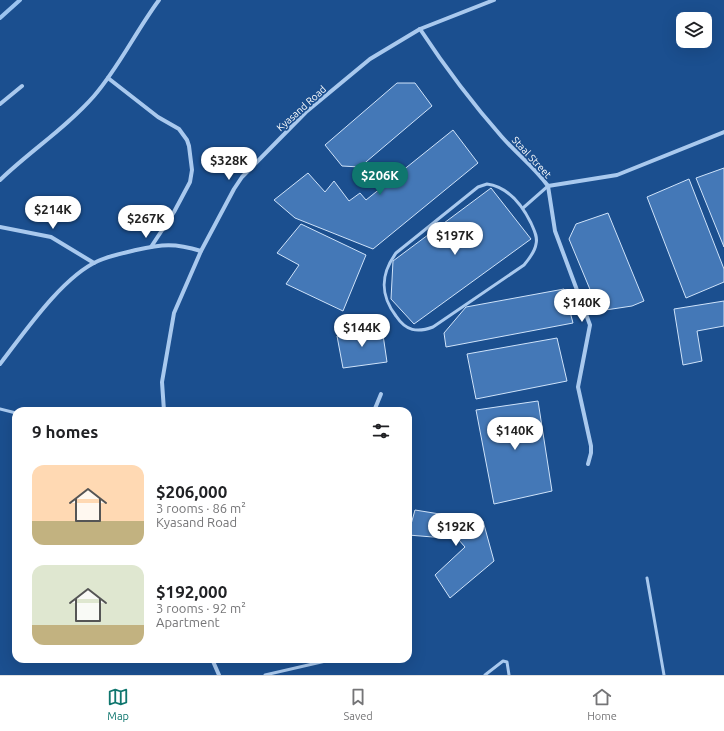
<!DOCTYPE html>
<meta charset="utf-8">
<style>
body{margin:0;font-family:Ubuntu,sans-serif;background:#f2f2f2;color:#202124;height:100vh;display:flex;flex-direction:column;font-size:15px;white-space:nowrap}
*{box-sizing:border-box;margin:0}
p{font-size:13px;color:#757577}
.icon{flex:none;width:22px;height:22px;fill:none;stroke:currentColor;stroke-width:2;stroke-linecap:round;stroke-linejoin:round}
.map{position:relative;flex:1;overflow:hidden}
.sheet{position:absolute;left:12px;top:407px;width:400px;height:256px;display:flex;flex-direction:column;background:#fff;border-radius:12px;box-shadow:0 4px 16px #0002}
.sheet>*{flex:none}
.tools{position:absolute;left:676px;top:12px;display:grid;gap:8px}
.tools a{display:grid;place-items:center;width:36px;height:36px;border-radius:8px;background:#fff;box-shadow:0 4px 16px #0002;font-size:20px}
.price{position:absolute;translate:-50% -34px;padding:0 9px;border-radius:14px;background:#fff;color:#222;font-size:13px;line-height:26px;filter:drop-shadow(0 1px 2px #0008)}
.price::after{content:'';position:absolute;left:50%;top:24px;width:12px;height:9px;margin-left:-6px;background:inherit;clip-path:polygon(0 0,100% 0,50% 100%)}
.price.on{background:#0f766e;color:#fff}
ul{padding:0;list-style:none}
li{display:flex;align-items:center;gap:12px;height:100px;padding:0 20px}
li span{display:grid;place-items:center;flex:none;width:112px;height:80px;border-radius:12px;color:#555}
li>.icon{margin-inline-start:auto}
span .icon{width:48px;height:48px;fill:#fffc;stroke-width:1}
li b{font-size:17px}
h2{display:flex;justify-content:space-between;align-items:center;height:48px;padding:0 20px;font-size:17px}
.tabs{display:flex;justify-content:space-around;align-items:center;height:56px;border-top:1px solid #e0e0e0;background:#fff;font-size:11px;color:#757577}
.tabs a{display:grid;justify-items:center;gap:2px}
.tabs .on{color:#0f766e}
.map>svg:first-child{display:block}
</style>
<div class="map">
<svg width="724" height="675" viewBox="0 0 724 675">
<rect width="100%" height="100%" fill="#1b4f8f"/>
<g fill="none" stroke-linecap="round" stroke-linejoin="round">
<path stroke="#9cc4f0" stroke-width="4" d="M0 18 20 0"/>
</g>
<g fill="#4478b7" stroke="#cfe3fa">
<path d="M397 83H415L432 106 360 167 342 166 325 145Z"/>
<path d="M453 130 478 163 373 249 295 218 274 200 308 173 325 192 334 181 349 201 360 193 366 200Z"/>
<path d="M724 168V247L696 178Z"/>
<path d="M689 179 724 269V282L686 298 647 197Z"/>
<path d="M491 188 531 239 414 324 391 299 393 261Z"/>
<path d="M608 213 644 301 632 306 599 311 569 239 576 224Z"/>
<path d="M301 224 366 255 343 311 286 284 299 265 277 253Z"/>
<path d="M564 289 573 323 446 347 444 333 466 307Z"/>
<path d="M724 301V326L697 331 702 361 683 365 674 309Z"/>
<path d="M382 328 387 362 343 368 337 336Z"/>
<path d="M557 338 567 381 476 399 467 354Z"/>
<path d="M538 401 552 491 494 504 476 410Z"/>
<path d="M415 510 483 521 494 561 450 598 435 575 465 547 458 539 408 535Z"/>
</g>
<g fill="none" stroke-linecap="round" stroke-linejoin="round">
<g stroke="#a9c9ee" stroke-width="3">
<path d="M487 184C509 187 522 205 531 223 534 230 538 237 536 244 535 252 529 259 524 265L433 327C417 333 406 331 396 316 380 295 380 275 396 253L478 187Z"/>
<path d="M523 208 548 186"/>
<path d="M0 409 16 413"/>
<path d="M647 578 664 675"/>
<path d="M265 675 330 660"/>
<path d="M485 675 503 661 507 662 509 675"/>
</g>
<g stroke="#a9c9ee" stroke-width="4">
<path d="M420 29C445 67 472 103 502 137 517 154 535 168 548 186L617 175 724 132"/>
<path d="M108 78 158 117 179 129 187 140 189 146 192 170 190 182 174 212 151 247"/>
<path d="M0 104 22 86"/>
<path d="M0 180C30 151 66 128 94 96 119 67 136 31 159 0"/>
<path d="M548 186 555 231 590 325 578 387 591 446V453L588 464"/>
<path d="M0 227 51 237 94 263"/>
<path d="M0 364C24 333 62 277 98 261 109 256 123 253 136 250 162 244 175 243 201 251"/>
<path d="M164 411 162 382 174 313 201 251 234 189 242 177 306 112 370 59 420 29 494 0"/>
<path d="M374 411 381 394"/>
<path d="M212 659 219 675"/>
</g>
</g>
<g text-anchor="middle" stroke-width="3.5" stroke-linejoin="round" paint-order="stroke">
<g font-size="10" fill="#fff" stroke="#1b4f8f">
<text transform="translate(301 108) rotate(-42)" y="4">Kyasand Road</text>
<text transform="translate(532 157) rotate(47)" y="4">Staal Street</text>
</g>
</g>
</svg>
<div class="tools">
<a><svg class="icon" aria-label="layers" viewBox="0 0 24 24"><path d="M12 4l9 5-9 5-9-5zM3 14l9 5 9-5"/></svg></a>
</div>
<b class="price" style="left:229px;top:181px">$328K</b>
<b class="price on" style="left:380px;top:196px">$206K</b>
<b class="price" style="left:53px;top:230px">$214K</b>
<b class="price" style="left:146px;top:239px">$267K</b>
<b class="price" style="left:455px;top:256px">$197K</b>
<b class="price" style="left:582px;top:323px">$140K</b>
<b class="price" style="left:362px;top:348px">$144K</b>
<b class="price" style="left:515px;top:451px">$140K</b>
<b class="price" style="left:456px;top:547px">$192K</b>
<section class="sheet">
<h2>9 homes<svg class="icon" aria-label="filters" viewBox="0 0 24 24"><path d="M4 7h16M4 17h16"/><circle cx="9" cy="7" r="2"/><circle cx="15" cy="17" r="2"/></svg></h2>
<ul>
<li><span style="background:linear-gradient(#ffd9b3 70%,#c2b280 0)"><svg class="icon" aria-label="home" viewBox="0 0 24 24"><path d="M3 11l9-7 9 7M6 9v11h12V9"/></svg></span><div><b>$206,000</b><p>3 rooms · 86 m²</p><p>Kyasand Road</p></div></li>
<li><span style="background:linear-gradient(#dfe7d0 75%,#c2b280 0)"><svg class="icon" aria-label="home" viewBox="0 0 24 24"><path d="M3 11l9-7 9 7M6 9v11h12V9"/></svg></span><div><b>$192,000</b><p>3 rooms · 92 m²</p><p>Apartment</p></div></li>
</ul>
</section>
</div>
<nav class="tabs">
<a class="on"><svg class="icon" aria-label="map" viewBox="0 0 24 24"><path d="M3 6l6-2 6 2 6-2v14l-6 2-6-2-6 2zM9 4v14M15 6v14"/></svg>Map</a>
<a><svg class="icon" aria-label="saved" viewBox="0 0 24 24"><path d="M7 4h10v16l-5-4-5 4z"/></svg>Saved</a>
<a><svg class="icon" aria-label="home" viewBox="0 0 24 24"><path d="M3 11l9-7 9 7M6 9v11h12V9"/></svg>Home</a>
</nav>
